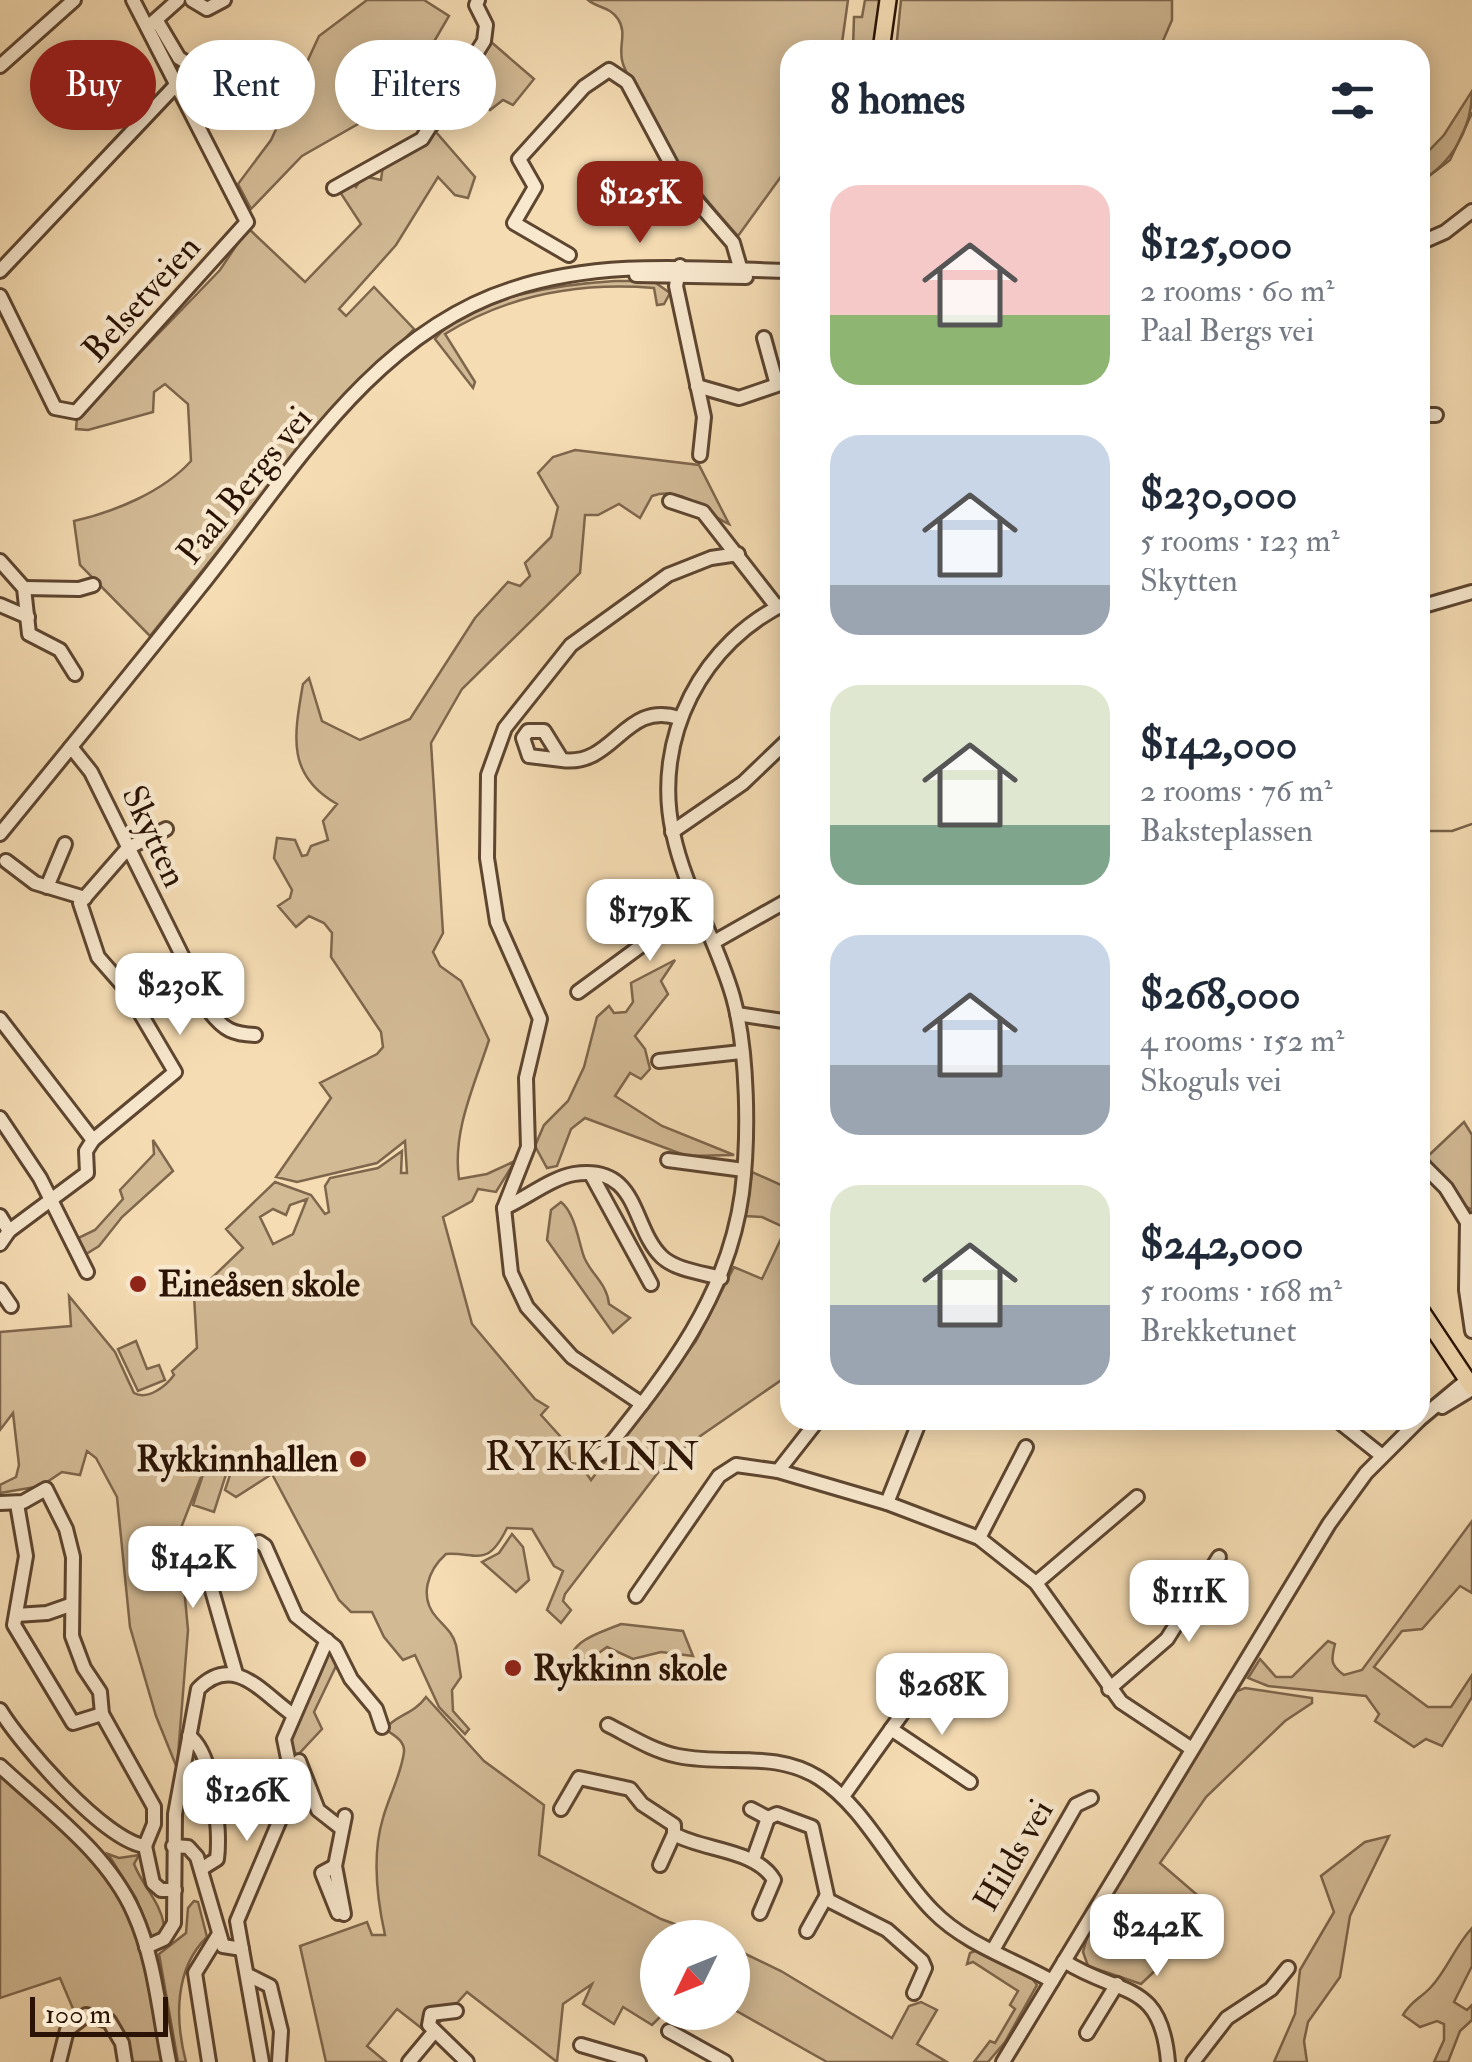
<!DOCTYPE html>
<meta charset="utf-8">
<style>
body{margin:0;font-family:"IM FELL Double Pica",serif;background:#f6f6f7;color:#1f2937;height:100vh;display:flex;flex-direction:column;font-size:38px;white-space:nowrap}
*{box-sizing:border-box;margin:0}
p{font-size:32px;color:#747a83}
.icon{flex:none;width:55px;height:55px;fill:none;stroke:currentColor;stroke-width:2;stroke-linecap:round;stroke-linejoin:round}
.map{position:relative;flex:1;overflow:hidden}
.drawer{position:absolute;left:780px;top:40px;width:650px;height:1390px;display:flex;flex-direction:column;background:#fff;border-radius:30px;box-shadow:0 5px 25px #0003}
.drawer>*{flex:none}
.top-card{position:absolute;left:30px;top:40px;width:600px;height:90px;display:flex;gap:20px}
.needle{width:65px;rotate:227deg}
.controls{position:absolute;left:640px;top:1920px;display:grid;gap:20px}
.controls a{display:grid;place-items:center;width:110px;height:110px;border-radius:50%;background:#fff;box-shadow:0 5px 25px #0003;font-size:50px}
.scale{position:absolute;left:30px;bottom:25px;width:138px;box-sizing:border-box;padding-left:10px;border:5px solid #2a1304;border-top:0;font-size:28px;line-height:35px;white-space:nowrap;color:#2a1304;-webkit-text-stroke:8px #f8e8ce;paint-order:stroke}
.price{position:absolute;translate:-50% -85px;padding:0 22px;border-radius:20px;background:#fff;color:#222;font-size:32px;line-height:65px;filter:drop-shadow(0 2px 5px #0008)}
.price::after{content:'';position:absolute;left:50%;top:60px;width:30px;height:22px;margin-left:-15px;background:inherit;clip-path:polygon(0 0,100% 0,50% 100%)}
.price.selected{background:#8f2418;color:#fff}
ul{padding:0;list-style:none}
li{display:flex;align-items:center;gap:30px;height:250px;padding:0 50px}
li span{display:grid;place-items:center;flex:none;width:280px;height:200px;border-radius:30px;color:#555}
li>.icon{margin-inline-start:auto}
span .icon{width:120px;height:120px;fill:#fffc;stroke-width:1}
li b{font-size:42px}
h2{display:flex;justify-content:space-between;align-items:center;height:120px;padding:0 50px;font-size:42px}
.pill{padding:0 35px;border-radius:45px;background:#fff;box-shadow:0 5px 25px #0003;font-size:35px;line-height:90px}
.pill.selected{background:#8f2418;color:#fff}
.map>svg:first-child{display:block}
</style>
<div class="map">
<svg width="1472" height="2062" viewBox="0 0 1472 2062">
<rect width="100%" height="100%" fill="#f5dcb3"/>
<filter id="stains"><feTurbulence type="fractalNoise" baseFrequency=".002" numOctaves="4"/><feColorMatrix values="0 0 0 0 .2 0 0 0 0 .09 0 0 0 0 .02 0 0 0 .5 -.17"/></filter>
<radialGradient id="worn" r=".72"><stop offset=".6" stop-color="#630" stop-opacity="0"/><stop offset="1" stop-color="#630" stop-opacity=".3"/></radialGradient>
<g fill="#d2ba95" stroke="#7e664c" stroke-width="2.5" fill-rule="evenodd">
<path d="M367 0H424L449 16 400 100 302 156 251 209 238 184 271 140 319 36Z"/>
<path d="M588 0H848L841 50H790V164L738 236C692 185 648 129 623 64 617 48 628 34 618 19 609 6 599 9 588 0Z"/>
<path d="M865 0H881L875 50 853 48 854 17H862Z"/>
<path d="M901 0H1172V20L1159 50H896Z"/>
<path d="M490 41 534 79 513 105 503 100 490 110 473 92 436 132 475 177 468 198 455 195 438 177 396 245 339 309 346 316 374 287 414 329 309 437 150 636 80 565 74 521C114 512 163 492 191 461L188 404 165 384 154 392 153 412 88 430 76 429 77 418 220 270 248 228 305 282 361 224 338 189 352 181 356 187 363 176 381 180 383 165 428 136 471 76 475 78 485 68 478 59Z"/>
<path d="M1472 91C1472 127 1453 163 1420 181V160L1444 135Z"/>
<path d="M615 281H653L670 293 664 304 657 305 654 288C580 282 508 295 445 334L475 382 473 388 435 339C468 296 564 284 615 281Z"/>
<path d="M575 450 699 465 729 524C706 514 684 485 652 496L640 518 619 504 598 515H585L580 573 462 689 431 743 443 933 433 952 440 966 461 981 489 1040C475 1084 452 1131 459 1179L487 1174 515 1161 496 1192 478 1189 472 1201 443 1217 472 1324 535 1399 548 1407 541 1415 569 1446 570 1463 580 1464 591 1480 696 1341 734 1267 762 1279 786 1228 762 1217 745 1216 752 1172 790 1189V1374L670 1457 565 1594 563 1601 571 1610 561 1623 547 1610 563 1571 554 1566 532 1529 507 1528C487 1569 477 1552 446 1554 428 1570 418 1597 437 1618 444 1626 453 1633 456 1645 458 1655 459 1666 461 1677L452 1690 453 1711 469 1729 465 1734 439 1707 415 1655 403 1660 384 1637 372 1612H351L339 1600 272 1474 236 1497 225 1490 234 1463 229 1457H212L229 1465 214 1512 193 1505 208 1459 179 1533 188 1630 177 1768 156 1716 130 1627 117 1497 96 1458 87 1451 80 1475 62 1472 41 1486 0 1493V1485L16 1477 19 1465 13 1413 0 1430V1332L71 1326 69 1296 115 1352 134 1393C148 1401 167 1385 174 1375L172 1371 197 1348 194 1295 243 1248 226 1229 275 1182 311 1195 325 1214 329 1212 325 1186 330 1178 378 1168 402 1151 401 1173H407L405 1141 377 1163 297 1182 276 1177 331 1098 320 1083 377 1054 383 1047 381 1032 331 957 332 933 324 923 309 916 296 927 278 906 290 898 292 890 274 858 277 838 295 840 302 856 307 855 311 846 328 840 323 821 337 804C286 775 294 736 303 684L309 678 322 721 360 740 410 719 475 618 508 582 520 586 530 576 525 563 551 537 558 507 538 473 553 457ZM307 1199 293 1234 273 1244 260 1217 273 1209 286 1215 290 1205Z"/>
<path d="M675 960 661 981 668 994 635 1036 645 1049 650 1069 641 1079 630 1073 615 1096 662 1126 734 1155 687 1156 585 1118 571 1129 557 1166 547 1168 535 1146 544 1125 568 1101 584 1067 597 1017 609 1006 614 1013 626 1012 633 1002 631 983Z"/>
<path d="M1464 1122 1472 1135V1210L1462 1204 1427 1157Z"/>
<path d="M153 1140 173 1171 122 1217 99 1246 83 1256 76 1239 95 1230 123 1199 120 1190 154 1154Z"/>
<path d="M561 1202C574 1212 578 1238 583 1254 588 1272 607 1282 609 1304L630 1318 613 1333 547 1240 551 1210Z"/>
<path d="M136 1341 147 1369 159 1365 165 1380 138 1391 118 1349Z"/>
<path d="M1472 1521V1593L1460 1586 1422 1629 1402 1631 1374 1667 1428 1707H1451L1472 1675V1697L1442 1746 1426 1739 1414 1747 1375 1721 1379 1714 1366 1696 1268 1686 1248 1678 1260 1659 1276 1677H1292L1328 1641 1335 1644C1331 1660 1330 1665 1344 1675L1362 1670Z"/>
<path d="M512 1534 523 1547 529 1580 516 1592 482 1562 499 1553Z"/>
<path d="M621 1624 683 1631 693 1656 661 1652 633 1659 607 1647 592 1658 580 1675 568 1671C568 1639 598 1634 621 1624Z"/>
<path d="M326 1649 337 1664 314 1712 322 1729 294 1759 287 1745Z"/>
<path d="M1245 1688 1312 1698V1703L1285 1721 1206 1797 1160 1863 1217 1912 1141 1984 1088 1966 1083 1952 1088 1934 1232 1693Z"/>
<path d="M426 1697 484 1761 544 1805 539 1855 661 1919 710 1937 658 1938V2012L664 2013 652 2025 623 2007 614 2024 583 2004 592 1984 563 2004 557 2062 467 1992 429 2034 397 2009 367 2046 386 2062H326L300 1946 367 1922 372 1935H385C377 1899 372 1854 383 1818 389 1796 401 1775 404 1752 405 1740 393 1735 385 1729 396 1715 414 1714 426 1697Z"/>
<path d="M0 1775C49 1810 104 1863 129 1918 148 1963 154 2015 163 2062H129C115 2031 115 2004 74 2011L60 1978 0 1998Z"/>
<path d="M1389 1836 1350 1916 1340 1977 1308 2022 1304 2041 1307 2062H1274L1295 2014 1300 1970 1334 1912 1321 1876 1365 1842Z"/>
<path d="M108 1854 119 1858 139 1855 134 1864C143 1887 160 1901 164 1925L157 1938 151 1935 136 1898Z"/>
<path d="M194 1901 198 1902 207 1937C174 1969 175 2020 186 2062H178L159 1954 186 1933 188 1908Z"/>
<path d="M1472 1928V1966L1454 2002 1467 2010 1472 2005V2020L1460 2031 1448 2062H1434L1444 2040V2024L1437 2021 1420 2027 1403 2015C1411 2001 1421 1998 1431 1987 1447 1970 1455 1946 1472 1928Z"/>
<path d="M733 1948 781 1971 892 2038 909 2006 921 2002 937 2010 917 2044 947 2062H827L733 2009Z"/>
<path d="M980 1949 1028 1973 1037 1985 1005 2042 988 2062H974L990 2041 995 2043 1015 2009 1010 2005 1018 1991 973 1962 967 1964 970 1953Z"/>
</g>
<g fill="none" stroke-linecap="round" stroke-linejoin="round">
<g stroke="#7a634a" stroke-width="2.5">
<path d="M1420 183 1450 160 1472 113"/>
<path d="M1420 831H1452L1472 824"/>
</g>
<defs>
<g id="minor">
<path d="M192 0 207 9 224 0"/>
<path d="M157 21 179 58 195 68"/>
<path d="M150 25 178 0"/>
<path d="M0 66 74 0"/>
<path d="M334 188 422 139 484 41 486 25 476 5 478 0"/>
<path d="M1420 243 1445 232 1472 211"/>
<path d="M569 255 514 223 535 187 519 159 584 87 609 70 627 82 681 183 733 243 742 274"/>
<path d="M680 266 676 286 704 417 700 455"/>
<path d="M0 271 176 85"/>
<path d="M636 275 746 277"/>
<path d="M0 296 55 408 76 412 247 222 133 0"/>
<path d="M697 386 739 398 777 385 764 338"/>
<path d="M1420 415H1436"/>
<path d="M670 501 703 512 777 607"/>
<path d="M0 561 24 588 29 634 60 650 75 674"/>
<path d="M24 588 79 589 93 585"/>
<path d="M0 605 28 617"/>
<path d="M1420 607 1472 592"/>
<path d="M71 747 91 772 210 1012C224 1030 233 1034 255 1035"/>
<path d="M562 760 529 756 523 738 528 731H544L562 760C615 767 624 700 679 718"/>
<path d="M672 832 743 783 790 738"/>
<path d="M0 834C67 752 134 670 200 587 288 477 371 334 512 289 603 259 697 269 790 271"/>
<path d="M6 861 35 883 85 898"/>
<path d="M47 887 65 844"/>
<path d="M714 942 790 899"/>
<path d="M578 992 698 904"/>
<path d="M737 1014 790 1022"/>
<path d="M0 1019 93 1140 86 1151 87 1173 9 1231 0 1244"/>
<path d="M659 1061 741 1052"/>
<path d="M0 1118 40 1178 87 1272"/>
<path d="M93 1140 175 1072 126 989 98 957 80 903 128 848 166 829"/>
<path d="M668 1160 744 1170"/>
<path d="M1420 1162 1446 1188 1467 1222 1472 1220"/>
<path d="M592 1176 651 1284"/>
<path d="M504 1208C525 1199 551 1178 574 1174 640 1164 631 1228 662 1257 676 1270 703 1273 721 1278"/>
<path d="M0 1216 9 1231"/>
<path d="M1467 1222 1466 1290 1472 1331"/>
<path d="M0 1290 11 1306"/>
<path d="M642 1404 572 1357 527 1307 511 1273 504 1208 528 1147 526 1078 540 1019 497 922 487 858 488 775 505 728 571 645 668 575 711 558 738 554"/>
<path d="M1442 1407 1472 1389"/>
<path d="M1420 1419 1467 1380"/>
<path d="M1337 1420 1381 1455"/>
<path d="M588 1461 605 1451C668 1372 728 1297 742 1193 749 1137 748 1051 733 997 717 941 685 890 673 833 652 738 702 641 790 601"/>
<path d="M778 1471 818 1420"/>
<path d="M0 1503 23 1502 46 1489 66 1529 73 1557 72 1636 84 1668 100 1692 102 1714 154 1807V1824L145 1846"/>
<path d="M887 1503 920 1420"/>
<path d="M17 1504 26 1556 14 1625 73 1723 102 1714"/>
<path d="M197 1538 236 1674"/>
<path d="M979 1538 1026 1447"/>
<path d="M259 1542 265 1546 296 1616 335 1647 351 1679 376 1709 382 1727"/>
<path d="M1036 1583 1137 1497"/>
<path d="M636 1596 719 1476 736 1465 778 1471 887 1503 979 1538 1036 1583 1121 1702 1192 1749"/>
<path d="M16 1615 47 1613 70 1605"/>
<path d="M1109 1689 1167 1639 1219 1557"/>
<path d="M0 1710C21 1745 105 1841 145 1846"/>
<path d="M608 1725C630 1736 653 1751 678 1756 727 1766 774 1750 819 1778 866 1808 893 1871 933 1911 965 1944 1013 1959 1052 1981"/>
<path d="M891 1729 970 1782"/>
<path d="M189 1736C213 1752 221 1830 217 1859L201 1869"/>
<path d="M299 1761 318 1810 341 1828"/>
<path d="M0 1766C47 1810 107 1852 134 1913 155 1959 159 2013 169 2062"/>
<path d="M844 1795 934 1669"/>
<path d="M561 1809 579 1778 630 1789 642 1804 674 1825V1834C704 1851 756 1849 774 1880L760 1913"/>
<path d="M751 1809 768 1818 777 1814 812 1827 828 1900 887 1930 922 1961 925 1968 914 1993"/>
<path d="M145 1846 153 1883 161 1890H175"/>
<path d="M173 1846 188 1847 197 1857 223 1946 242 1949"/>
<path d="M753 1860 768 1818"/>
<path d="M660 1865 674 1834"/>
<path d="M335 1866 322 1873 338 1913"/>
<path d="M344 1914 335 1866 345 1816"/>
<path d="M807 1931 826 1897"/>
<path d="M146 1947 164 1939 174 1923 175 1814 198 1689C234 1652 263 1694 292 1714"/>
<path d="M993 1950 1076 1805 1091 1798"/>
<path d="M1064 1961C1120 1997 1161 1979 1168 2062"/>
<path d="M248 1975 270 1986 281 2031 279 2062"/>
<path d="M456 2011 431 2014 429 2025 467 2062"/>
<path d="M669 2031 725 2062"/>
<path d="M1087 2033 1117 1984"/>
<path d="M581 2045 639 2062"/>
<path d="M59 2062 67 2030 86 2015 109 2021 122 2043 125 2062"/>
<path d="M209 2062 195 1973 219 1934"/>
<path d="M262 2062 237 1921 279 1822 292 1778 284 1739 327 1640"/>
<path d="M409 2062 434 2032"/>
<path d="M1003 2062 1329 1524 1366 1473 1419 1420"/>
<path d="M1193 2062 1227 2018 1271 1989 1288 1968"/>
</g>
<g id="major">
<path d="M881 50 888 0"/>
<path d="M1420 1309 1472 1387"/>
</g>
</defs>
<use href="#minor" stroke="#5d4530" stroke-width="18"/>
<use href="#major" stroke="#2a1304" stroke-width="20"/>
<use href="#minor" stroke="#f8e8ce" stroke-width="12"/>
<use href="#major" stroke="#f5dcb3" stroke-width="15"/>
</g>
<g fill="#8f2418" stroke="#f8e8ce" stroke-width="4">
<circle cx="138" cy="1284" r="10"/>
<circle cx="358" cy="1459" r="10"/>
<circle cx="513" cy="1668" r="10"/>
</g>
<g text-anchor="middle" stroke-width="9" stroke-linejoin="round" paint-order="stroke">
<g font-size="35" fill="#2a1304" stroke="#f8e8ce">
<text transform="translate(141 298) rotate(-48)" y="12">Belsetveien</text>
<text transform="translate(244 485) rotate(-51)" y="12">Paal Bergs vei</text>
<text transform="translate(155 836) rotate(65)" y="12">Skytten</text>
<text transform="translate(1013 1855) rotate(-60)" y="12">Hilds vei</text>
</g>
<g font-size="35" font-weight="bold" fill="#2a1304" stroke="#f8e8ce" text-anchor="start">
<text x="158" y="1296">Eineåsen skole</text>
<text x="338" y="1471" text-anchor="end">Rykkinnhallen</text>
<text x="533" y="1680">Rykkinn skole</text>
</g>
<g font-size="40" letter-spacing="2.5" fill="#2a1304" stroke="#f8e8ce">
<text x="593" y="1470">RYKKINN</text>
</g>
</g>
<rect width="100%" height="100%" filter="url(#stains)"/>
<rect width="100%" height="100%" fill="url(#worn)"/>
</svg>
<div class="controls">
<a><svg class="needle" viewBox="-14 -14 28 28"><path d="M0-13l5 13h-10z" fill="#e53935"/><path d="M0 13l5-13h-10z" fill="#747a83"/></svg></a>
</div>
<div class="scale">100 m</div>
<b class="price selected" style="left:640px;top:246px">$125K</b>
<b class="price" style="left:650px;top:964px">$179K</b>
<b class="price" style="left:180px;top:1038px">$230K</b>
<b class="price" style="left:193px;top:1611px">$142K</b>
<b class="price" style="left:1189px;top:1645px">$111K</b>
<b class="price" style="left:942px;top:1738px">$268K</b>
<b class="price" style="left:247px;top:1844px">$126K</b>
<b class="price" style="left:1157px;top:1979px">$242K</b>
<div class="top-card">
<a class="pill selected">Buy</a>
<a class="pill">Rent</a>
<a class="pill">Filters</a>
</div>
<section class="drawer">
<h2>8 homes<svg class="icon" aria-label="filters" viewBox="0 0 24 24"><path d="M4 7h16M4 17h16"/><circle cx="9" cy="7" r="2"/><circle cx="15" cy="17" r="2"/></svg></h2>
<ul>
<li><span style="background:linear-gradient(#f6c9c9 65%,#8fb573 0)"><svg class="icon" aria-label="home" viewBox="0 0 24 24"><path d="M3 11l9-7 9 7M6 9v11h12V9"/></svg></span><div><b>$125,000</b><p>2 rooms · 60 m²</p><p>Paal Bergs vei</p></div></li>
<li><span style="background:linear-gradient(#c9d6e8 75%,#9aa5b1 0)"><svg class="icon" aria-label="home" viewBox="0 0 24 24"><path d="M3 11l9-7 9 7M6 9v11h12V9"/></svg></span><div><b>$230,000</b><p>5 rooms · 123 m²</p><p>Skytten</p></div></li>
<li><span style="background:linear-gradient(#dfe7d0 70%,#7fa58c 0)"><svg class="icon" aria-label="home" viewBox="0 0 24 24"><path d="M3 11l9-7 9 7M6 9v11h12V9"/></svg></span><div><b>$142,000</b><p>2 rooms · 76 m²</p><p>Baksteplassen</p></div></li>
<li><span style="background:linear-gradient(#c9d6e8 65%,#9aa5b1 0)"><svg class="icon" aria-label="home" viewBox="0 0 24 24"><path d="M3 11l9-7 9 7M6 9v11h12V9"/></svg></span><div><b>$268,000</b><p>4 rooms · 152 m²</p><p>Skoguls vei</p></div></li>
<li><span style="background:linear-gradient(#dfe7d0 60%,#9aa5b1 0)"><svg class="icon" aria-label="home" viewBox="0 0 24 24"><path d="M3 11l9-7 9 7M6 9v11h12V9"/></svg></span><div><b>$242,000</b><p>5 rooms · 168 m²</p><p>Brekketunet</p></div></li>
</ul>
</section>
</div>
